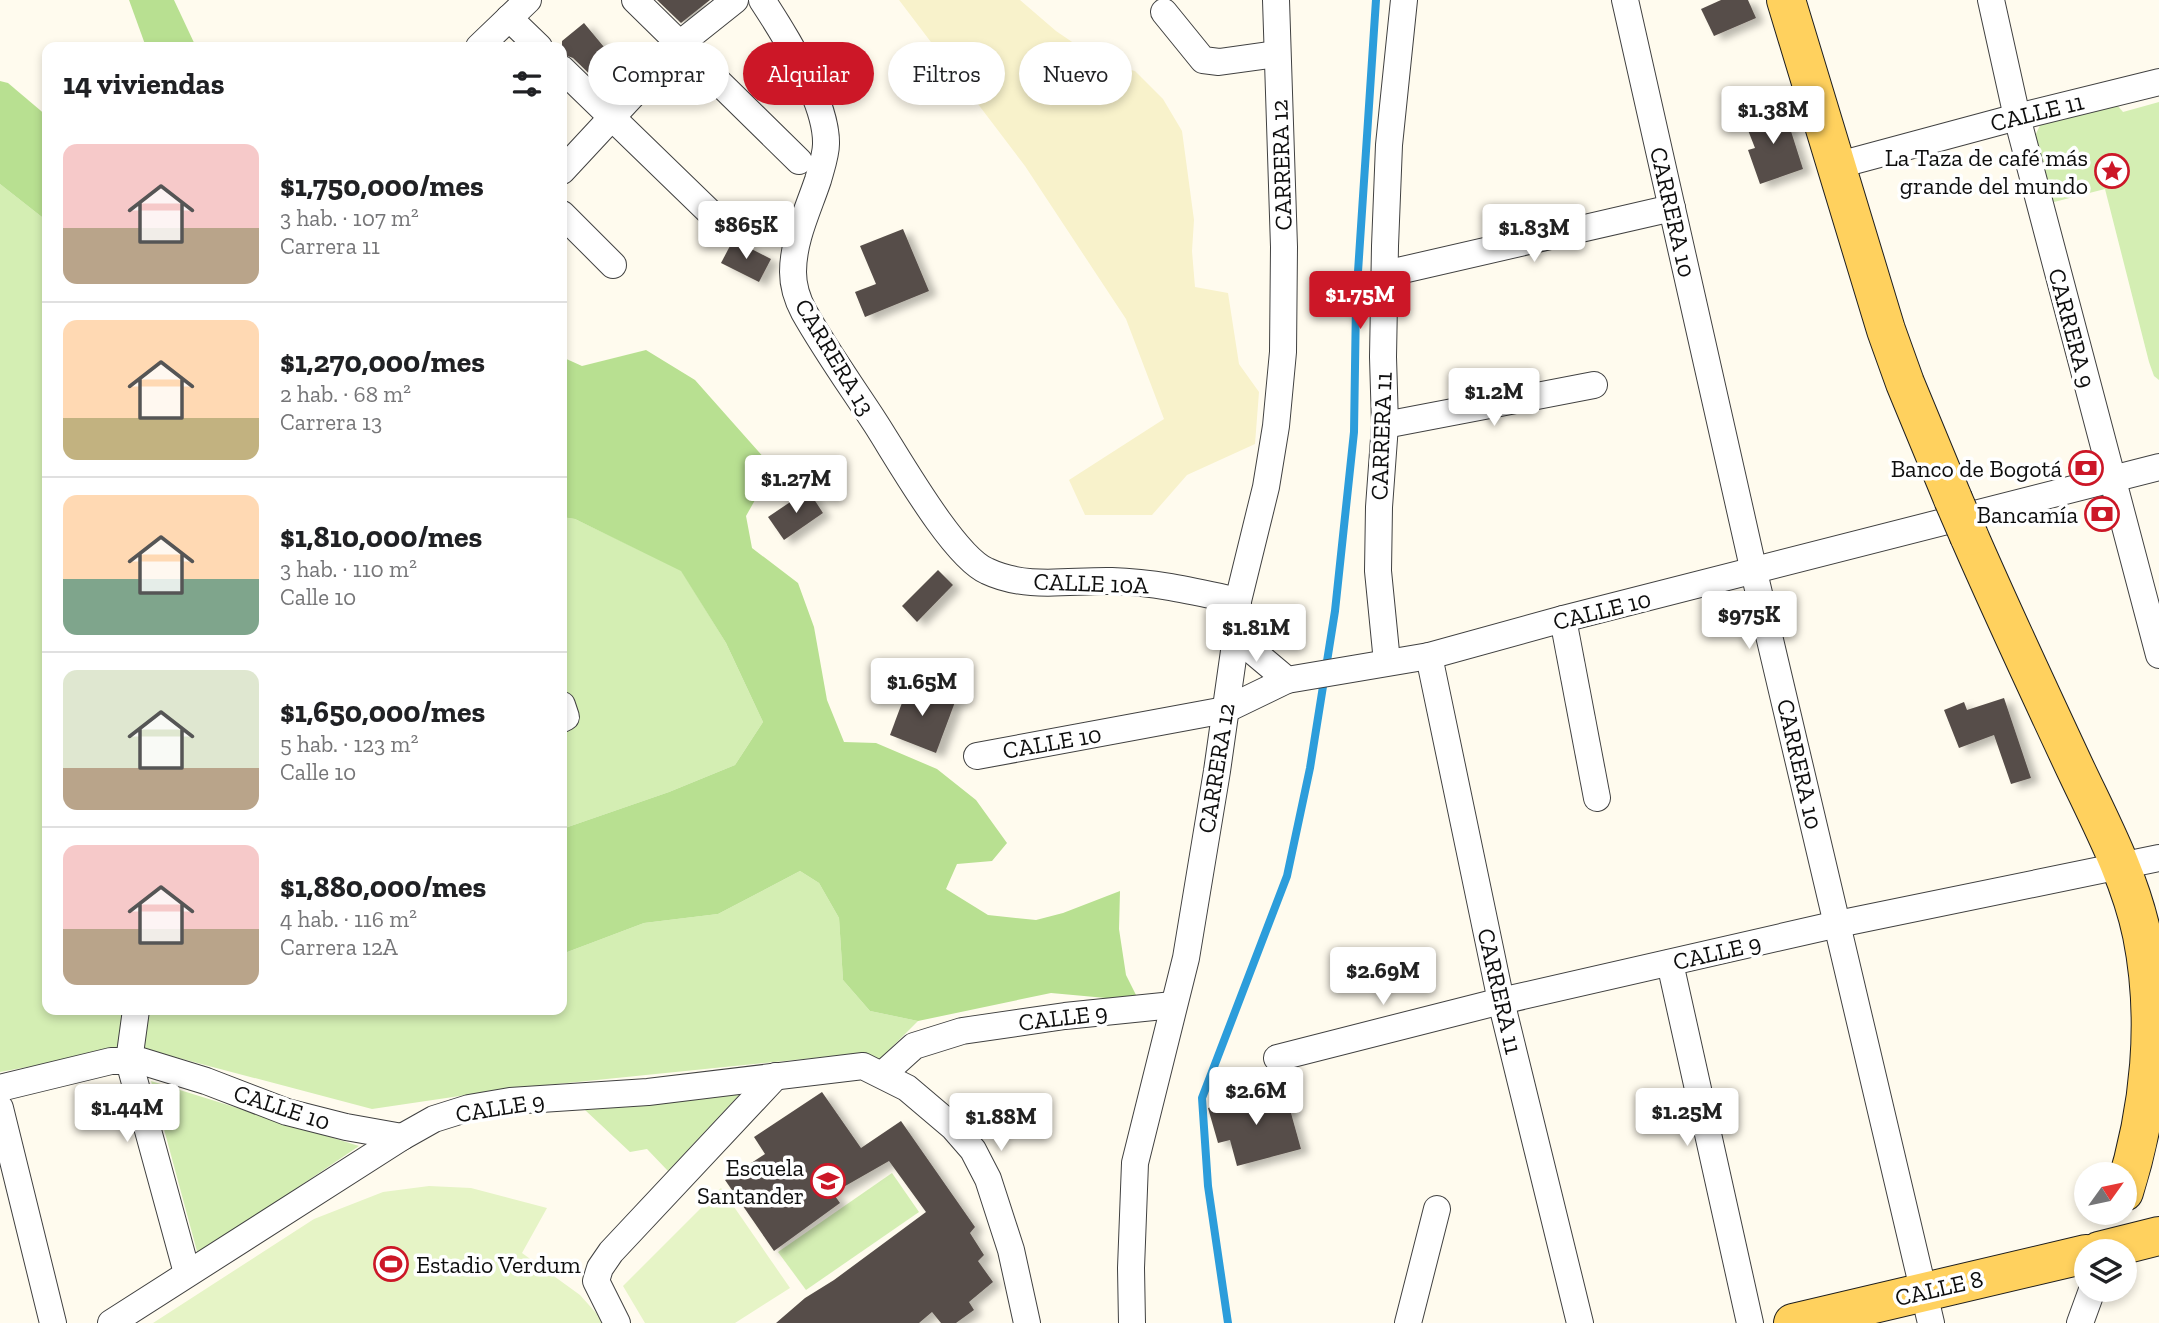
<!DOCTYPE html>
<html lang="es">
<meta charset="utf-8">
<style>
body{margin:0;font-family:"Zilla Slab",serif;background:#f2f2f2;color:#202124;height:100vh;display:flex;flex-direction:column;font-size:26px;white-space:nowrap}
*{box-sizing:border-box;margin:0}
p{font-size:23px;color:#757577}
.icon{flex:none;width:38px;height:38px;fill:none;stroke:currentColor;stroke-width:2;stroke-linecap:round;stroke-linejoin:round}
.map{position:relative;flex:1;overflow:hidden}
.panel{position:absolute;left:42px;top:42px;width:525px;height:973px;display:flex;flex-direction:column;background:#fff;border-radius:14px;box-shadow:0 4px 10px #0003}
.panel>*{flex:none}
.top-card{position:absolute;left:588px;top:42px;width:665px;height:63px;display:flex;gap:14px}
.needle{width:46px;rotate:57deg}
.tools{position:absolute;left:2074px;top:1162px;display:grid;gap:14px}
.tools a{display:grid;place-items:center;width:63px;height:63px;border-radius:50%;background:#fff;box-shadow:0 4px 10px #0003;font-size:35px}
.price{position:absolute;translate:-50% -60px;padding:0 16px;border-radius:7px;background:#fff;color:#222;font-size:23px;line-height:46px;filter:drop-shadow(0 2px 4px #0008)}
.price::after{content:'';position:absolute;left:50%;top:42px;width:21px;height:16px;margin-left:-10px;background:inherit;clip-path:polygon(0 0,100% 0,50% 100%)}
.price.selected{background:#cc1727;color:#fff}
ul{padding:0;list-style:none}
li{display:flex;align-items:center;gap:21px;height:175px;padding:0 21px}
li+li{border-top:2px solid #e0e0e0}
li span{display:grid;place-items:center;flex:none;width:196px;height:140px;border-radius:14px;color:#555}
li>.icon{margin-inline-start:auto}
span .icon{width:84px;height:84px;fill:#fffc;stroke-width:1}
li b{font-size:30px}
h2{display:flex;justify-content:space-between;align-items:center;height:84px;padding:0 21px;font-size:30px}
.tag{padding:0 24px;border-radius:32px;background:#fff;box-shadow:0 4px 10px #0003;font-size:24px;line-height:63px}
.tag.selected{background:#cc1727;color:#fff}
.map>svg:first-child{display:block}
.farmland{fill:#f8f2cb}
.green{fill:#d4eeb3}
.forest{fill:#b8e091}
.pitch{fill:#e6f4c6}
.lines{fill:none;stroke-linecap:round;stroke-linejoin:round}
.stream{stroke:#2c9ddb;stroke-width:8}
.building{fill:#574e49;filter:url(#shadow)}
.street-casing{stroke:#414141;stroke-width:28}
.primary-casing{stroke:#1f1f1f;stroke-width:40}
.street{stroke:#fff;stroke-width:26}
.primary{stroke:#ffd15e;stroke-width:38}
.primary-bridge-casing{stroke:#1f1f1f;stroke-width:40;stroke-linecap:butt}
.primary-bridge{stroke:#ffd15e;stroke-width:38}
.labels{text-anchor:middle;dominant-baseline:central;stroke-width:7;stroke-linejoin:round;paint-order:stroke}
.street-label{font-size:24px;fill:#0e0e0e;stroke:#fff}
.poi-label{font-size:24px;fill:#0e0e0e;stroke:#fff;text-anchor:end}
</style>
<div class="map">
<svg width="2159" height="1323" viewBox="0 0 2159 1323">
<defs>
<filter id="shadow"><feDropShadow dx="8" dy="4.5" stdDeviation="3.5" flood-color="#0004"/></filter>
</defs>
<rect width="100%" height="100%" fill="#fffbee"/>
<!-- farmland -->
<path class="farmland" d="M899,0H1020L1056,31L1103,63L1135,71L1163,99L1182,131L1194,220L1192,251L1195,287L1228,293L1239,364L1259,392L1255,444L1187,475L1152,515H1085L1069,480L1164,419L1126,319L1025,166Z"/>
<!-- green -->
<g class="green">
<path d="M2112,99L2123,112L2159,102V380L2154,376L2149,362L2105,189L2054,202L2048,196L2035,136L2042,121Z"/>
<path d="M0,184L47,221V1010H562V954L644,923L718,914L800,871L819,883L839,918L843,980L870,1011L918,1021L880,1059L853,1054L507,1089L372,1109L137,1047L0,1072Z"/>
<path d="M562,517L575,519L681,570L726,643L763,722L735,765L669,792L562,829Z"/>
<path d="M151,1081L359,1146L198,1255Z"/>
<path d="M742,1092L668,1171L647,1149L630,1152L585,1110Z"/>
<path d="M892,1173L919,1212L806,1290L778,1252Z"/>
</g>
<!-- forest -->
<g class="forest">
<path d="M129,0H174L196,47H146Z"/>
<path d="M0,81L8,83L47,116V221L0,184Z"/>
<path d="M646,350L695,380L773,468L746,516L752,548L798,583L814,627L827,700L844,742L876,743L937,769L976,800L1007,843L992,861L957,864L946,889L988,915L1036,920L1063,913L1120,891L1119,929L1126,975L1139,1001L1051,993L918,1021L870,1011L843,980L839,918L819,883L800,871L718,914L644,923L562,954V829L669,792L735,765L763,722L726,643L681,571L575,519L562,517V357L582,366Z"/>
</g>
<!-- pitch -->
<g class="pitch">
<path d="M429,1186L471,1188L547,1208L522,1253L580,1295L605,1323H153L314,1219L383,1192Z"/>
<path d="M721,1188L790,1288L735,1323H645L623,1286Z"/>
</g>
<g class="lines">
<!-- stream -->
<path class="stream" d="M1228,1323L1208,1186L1202,1098L1287,876L1310,768L1335,611L1354,432L1356,302L1376,0"/>
</g>
<!-- building -->
<g class="building">
<path d="M657,0H710L681,23Z"/>
<path d="M1721,0H1748L1756,18L1714,36L1701,9Z"/>
<path d="M584,23L609,53L597,63L616,83L607,91L573,58L562,54V41Z"/>
<path d="M1783,106L1803,169L1760,184L1748,150L1755,148L1744,120Z"/>
<path d="M903,229L929,291L865,317L855,292L876,284L860,246Z"/>
<path d="M736,241L771,259L759,282L721,263L731,244Z"/>
<path d="M808,490L823,513L784,540L768,517Z"/>
<path d="M938,570L953,585L917,622L902,606Z"/>
<path d="M909,684L955,702L936,753L890,735Z"/>
<path d="M2004,698L2031,778L2011,784L1994,735L1959,748L1944,710L1964,702L1967,710Z"/>
<path d="M1284,1088L1301,1149L1237,1166L1230,1140L1218,1143L1208,1108Z"/>
<path d="M822,1092L861,1148L901,1121L975,1227L970,1233L984,1255L978,1261L993,1282L969,1302L974,1310L956,1323H941L932,1312L919,1323H776L805,1298L834,1280L926,1212L889,1161L833,1193L840,1203L774,1251L725,1180L765,1154L754,1137Z"/>
</g>
<g class="lines">
<!-- street casing -->
<g class="street-casing">
<g id="street">
<path d="M635,0L799,161"/>
<path d="M762,0C785,35 827,102 826,144C826,155 821,169 818,180C808,210 793,240 793,272C793,287 797,299 804,312C826,351 852,387 876,424C898,458 953,556 987,571C1027,590 1070,580 1112,581C1155,582 1197,592 1238,601"/>
<path d="M1625,0L1754,572L1931,1323"/>
<path d="M1991,0L2017,117L2159,655"/>
<path d="M1164,12L1203,60L1219,62L1276,54"/>
<path d="M509,18L539,47"/>
<path d="M479,47L528,0"/>
<path d="M562,69L727,229"/>
<path d="M1835,166L2017,117L2159,82"/>
<path d="M562,171L681,43L735,0"/>
<path d="M562,214L613,265"/>
<path d="M1385,274L1672,208"/>
<path d="M1385,425L1594,385"/>
<path d="M1563,619L1597,798"/>
<path d="M1236,637L1287,680L1429,656L1563,619L2159,467"/>
<path d="M1429,656L1501,1001L1580,1323"/>
<path d="M1387,662L1378,571L1379,507L1385,425L1383,357L1385,246L1389,145L1404,0"/>
<path d="M562,705L566,717L562,719"/>
<path d="M977,756L1225,710L1287,680"/>
<path d="M1670,963L1750,1323"/>
<path d="M136,1010L129,1061L187,1273"/>
<path d="M1277,1058L1501,1001L1838,924L2159,858"/>
<path d="M883,1074L914,1046L962,1031L1065,1016L1173,1005"/>
<path d="M0,1088L111,1061H141L206,1081L287,1112L346,1127L402,1137"/>
<path d="M0,1108L53,1323"/>
<path d="M111,1323L402,1137L434,1119L469,1108L510,1101L648,1092L863,1066L907,1088L953,1127L973,1150L988,1179L1011,1250L1027,1323"/>
<path d="M617,1323L596,1281L600,1268L611,1252L776,1076"/>
<path d="M1132,1323L1131,1268L1135,1163L1186,958L1217,771L1236,637L1238,601L1266,487L1276,426L1283,352L1284,247L1276,0"/>
<path d="M1408,1323L1437,1209"/>
<path d="M2080,1323L2092,1290"/>
</g>
</g>
<!-- primary casing -->
<g class="primary-casing">
<g id="primary">
<path d="M1786,0L1886,330L1905,383L1953,499"/>
<path d="M1969,536C2003,614 2039,691 2075,768C2100,821 2130,877 2142,935C2159,1020 2150,1110 2124,1192"/>
<path d="M2099,1251L2159,1236"/>
<path d="M1793,1323L2086,1254"/>
</g>
</g>
<!-- street -->
<use href="#street" class="street"/>
<!-- primary -->
<use href="#primary" class="primary"/>
<!-- primary-bridge casing -->
<g class="primary-bridge-casing">
<path id="primary-bridge" d="M1953,499L1969,536"/>
</g>
<!-- primary-bridge -->
<use href="#primary-bridge" class="primary-bridge"/>
</g>
<!-- icons -->
<defs>
<g id="sight-ring" transform="scale(1.75)"><circle r="9.5" fill="#fff" stroke="#cc1727" stroke-width="1.5"/><path d="M0-6L1.8-2.2L6-1.7L2.9 1.2L3.7 5.4L0 3.3L-3.7 5.4L-2.9 1.2L-6-1.7L-1.8-2.2Z" fill="#cc1727"/></g>
<g id="bank-ring" transform="scale(1.75)"><circle r="9.5" fill="#fff" stroke="#cc1727" stroke-width="1.5"/><path d="M-6-4H6V4H-6ZM0-2.3a2.3 2.3 0 1 0 0 4.6a2.3 2.3 0 1 0 0-4.6Z" fill="#cc1727"/></g>
<g id="school-ring" transform="scale(1.75)"><circle r="9.5" fill="#fff" stroke="#cc1727" stroke-width="1.5"/><path d="M0-5L7-2L0 1L-7-2ZM-4 1L0 2.5L4 1V4Q0 6-4 4Z" fill="#cc1727"/></g>
<g id="stadium-ring" transform="scale(1.75)"><circle r="9.5" fill="#fff" stroke="#cc1727" stroke-width="1.5"/><path d="M0-5a6.5 5 0 1 0 0 10a6.5 5 0 1 0 0-10ZM-3.5-1.8h7v3.6h-7Z" fill="#cc1727"/></g>
</defs>
<g fill-rule="evenodd">
<use href="#sight-ring" x="2112" y="171"/>
<use href="#bank-ring" x="2086" y="468"/>
<use href="#bank-ring" x="2102" y="514"/>
<use href="#school-ring" x="828" y="1181"/>
<use href="#stadium-ring" x="391" y="1264"/>
</g>
<g class="labels">
<!-- street labels -->
<g class="street-label">
<text transform="translate(2037 112) rotate(-14)">CALLE 11</text>
<text transform="translate(1281 165) rotate(-92)">CARRERA 12</text>
<text transform="translate(1673 212) rotate(77)">CARRERA 10</text>
<text transform="translate(2072 328) rotate(75)">CARRERA 9</text>
<text transform="translate(835 357) rotate(59)">CARRERA 13</text>
<text transform="translate(1381 436) rotate(-88)">CARRERA 11</text>
<text transform="translate(1091 583) rotate(2)">CALLE 10A</text>
<text transform="translate(1602 610) rotate(-14)">CALLE 10</text>
<text transform="translate(1052 742) rotate(-10)">CALLE 10</text>
<text transform="translate(1800 764) rotate(77)">CARRERA 10</text>
<text transform="translate(1216 768) rotate(-81)">CARRERA 12</text>
<text transform="translate(1717 952) rotate(-13)">CALLE 9</text>
<text transform="translate(1500 991) rotate(77)">CARRERA 11</text>
<text transform="translate(1063 1017) rotate(-7)">CALLE 9</text>
<text transform="translate(282 1107) rotate(18)">CALLE 10</text>
<text transform="translate(500 1107) rotate(-9)">CALLE 9</text>
<text transform="translate(1939 1288) rotate(-13)">CALLE 8</text>
</g>
<!-- poi labels -->
<g class="poi-label">
<text x="2088" y="157">La Taza de café más<tspan x="2088" dy="28">grande del mundo</tspan></text>
<text x="2062" y="468">Banco de Bogotá</text>
<text x="2078" y="514">Bancamía</text>
<text x="804" y="1167">Escuela<tspan x="804" dy="28">Santander</tspan></text>
<text x="416" y="1264" text-anchor="start">Estadio Verdum</text>
</g>
</g>
</svg>
<div class="tools">
<a><svg class="needle" viewBox="-14 -14 28 28"><path d="M0-13l5 13h-10z" fill="#e53935"/><path d="M0 13l5-13h-10z" fill="#757577"/></svg></a>
<a><svg class="icon" aria-label="layers" viewBox="0 0 24 24"><path d="M12 4l9 5-9 5-9-5zM3 14l9 5 9-5"/></svg></a>
</div>
<b class="price" style="left:1773px;top:146px">$1.38M</b>
<b class="price" style="left:746px;top:261px">$865K</b>
<b class="price" style="left:1534px;top:264px">$1.83M</b>
<b class="price selected" style="left:1360px;top:331px">$1.75M</b>
<b class="price" style="left:1494px;top:428px">$1.2M</b>
<b class="price" style="left:796px;top:515px">$1.27M</b>
<b class="price" style="left:1749px;top:651px">$975K</b>
<b class="price" style="left:1256px;top:664px">$1.81M</b>
<b class="price" style="left:922px;top:718px">$1.65M</b>
<b class="price" style="left:1383px;top:1007px">$2.69M</b>
<b class="price" style="left:1256px;top:1127px">$2.6M</b>
<b class="price" style="left:127px;top:1144px">$1.44M</b>
<b class="price" style="left:1687px;top:1148px">$1.25M</b>
<b class="price" style="left:1001px;top:1153px">$1.88M</b>
<div class="top-card">
<a class="tag">Comprar</a>
<a class="tag selected">Alquilar</a>
<a class="tag">Filtros</a>
<a class="tag">Nuevo</a>
</div>
<section class="panel">
<h2>14 viviendas<svg class="icon" aria-label="filters" viewBox="0 0 24 24"><path d="M4 7h16M4 17h16"/><circle cx="9" cy="7" r="2"/><circle cx="15" cy="17" r="2"/></svg></h2>
<ul>
<li><span style="background:linear-gradient(#f6c9c9 60%,#b9a48a 0)"><svg class="icon" aria-label="home" viewBox="0 0 24 24"><path d="M3 11l9-7 9 7M6 9v11h12V9"/></svg></span><div><b>$1,750,000/mes</b><p>3 hab. · 107 m²</p><p>Carrera 11</p></div></li>
<li><span style="background:linear-gradient(#ffd9b3 70%,#c2b280 0)"><svg class="icon" aria-label="home" viewBox="0 0 24 24"><path d="M3 11l9-7 9 7M6 9v11h12V9"/></svg></span><div><b>$1,270,000/mes</b><p>2 hab. · 68 m²</p><p>Carrera 13</p></div></li>
<li><span style="background:linear-gradient(#ffd9b3 60%,#7fa58c 0)"><svg class="icon" aria-label="home" viewBox="0 0 24 24"><path d="M3 11l9-7 9 7M6 9v11h12V9"/></svg></span><div><b>$1,810,000/mes</b><p>3 hab. · 110 m²</p><p>Calle 10</p></div></li>
<li><span style="background:linear-gradient(#dfe7d0 70%,#b9a48a 0)"><svg class="icon" aria-label="home" viewBox="0 0 24 24"><path d="M3 11l9-7 9 7M6 9v11h12V9"/></svg></span><div><b>$1,650,000/mes</b><p>5 hab. · 123 m²</p><p>Calle 10</p></div></li>
<li><span style="background:linear-gradient(#f6c9c9 60%,#b9a48a 0)"><svg class="icon" aria-label="home" viewBox="0 0 24 24"><path d="M3 11l9-7 9 7M6 9v11h12V9"/></svg></span><div><b>$1,880,000/mes</b><p>4 hab. · 116 m²</p><p>Carrera 12A</p></div></li>
</ul>
</section>
</div>
